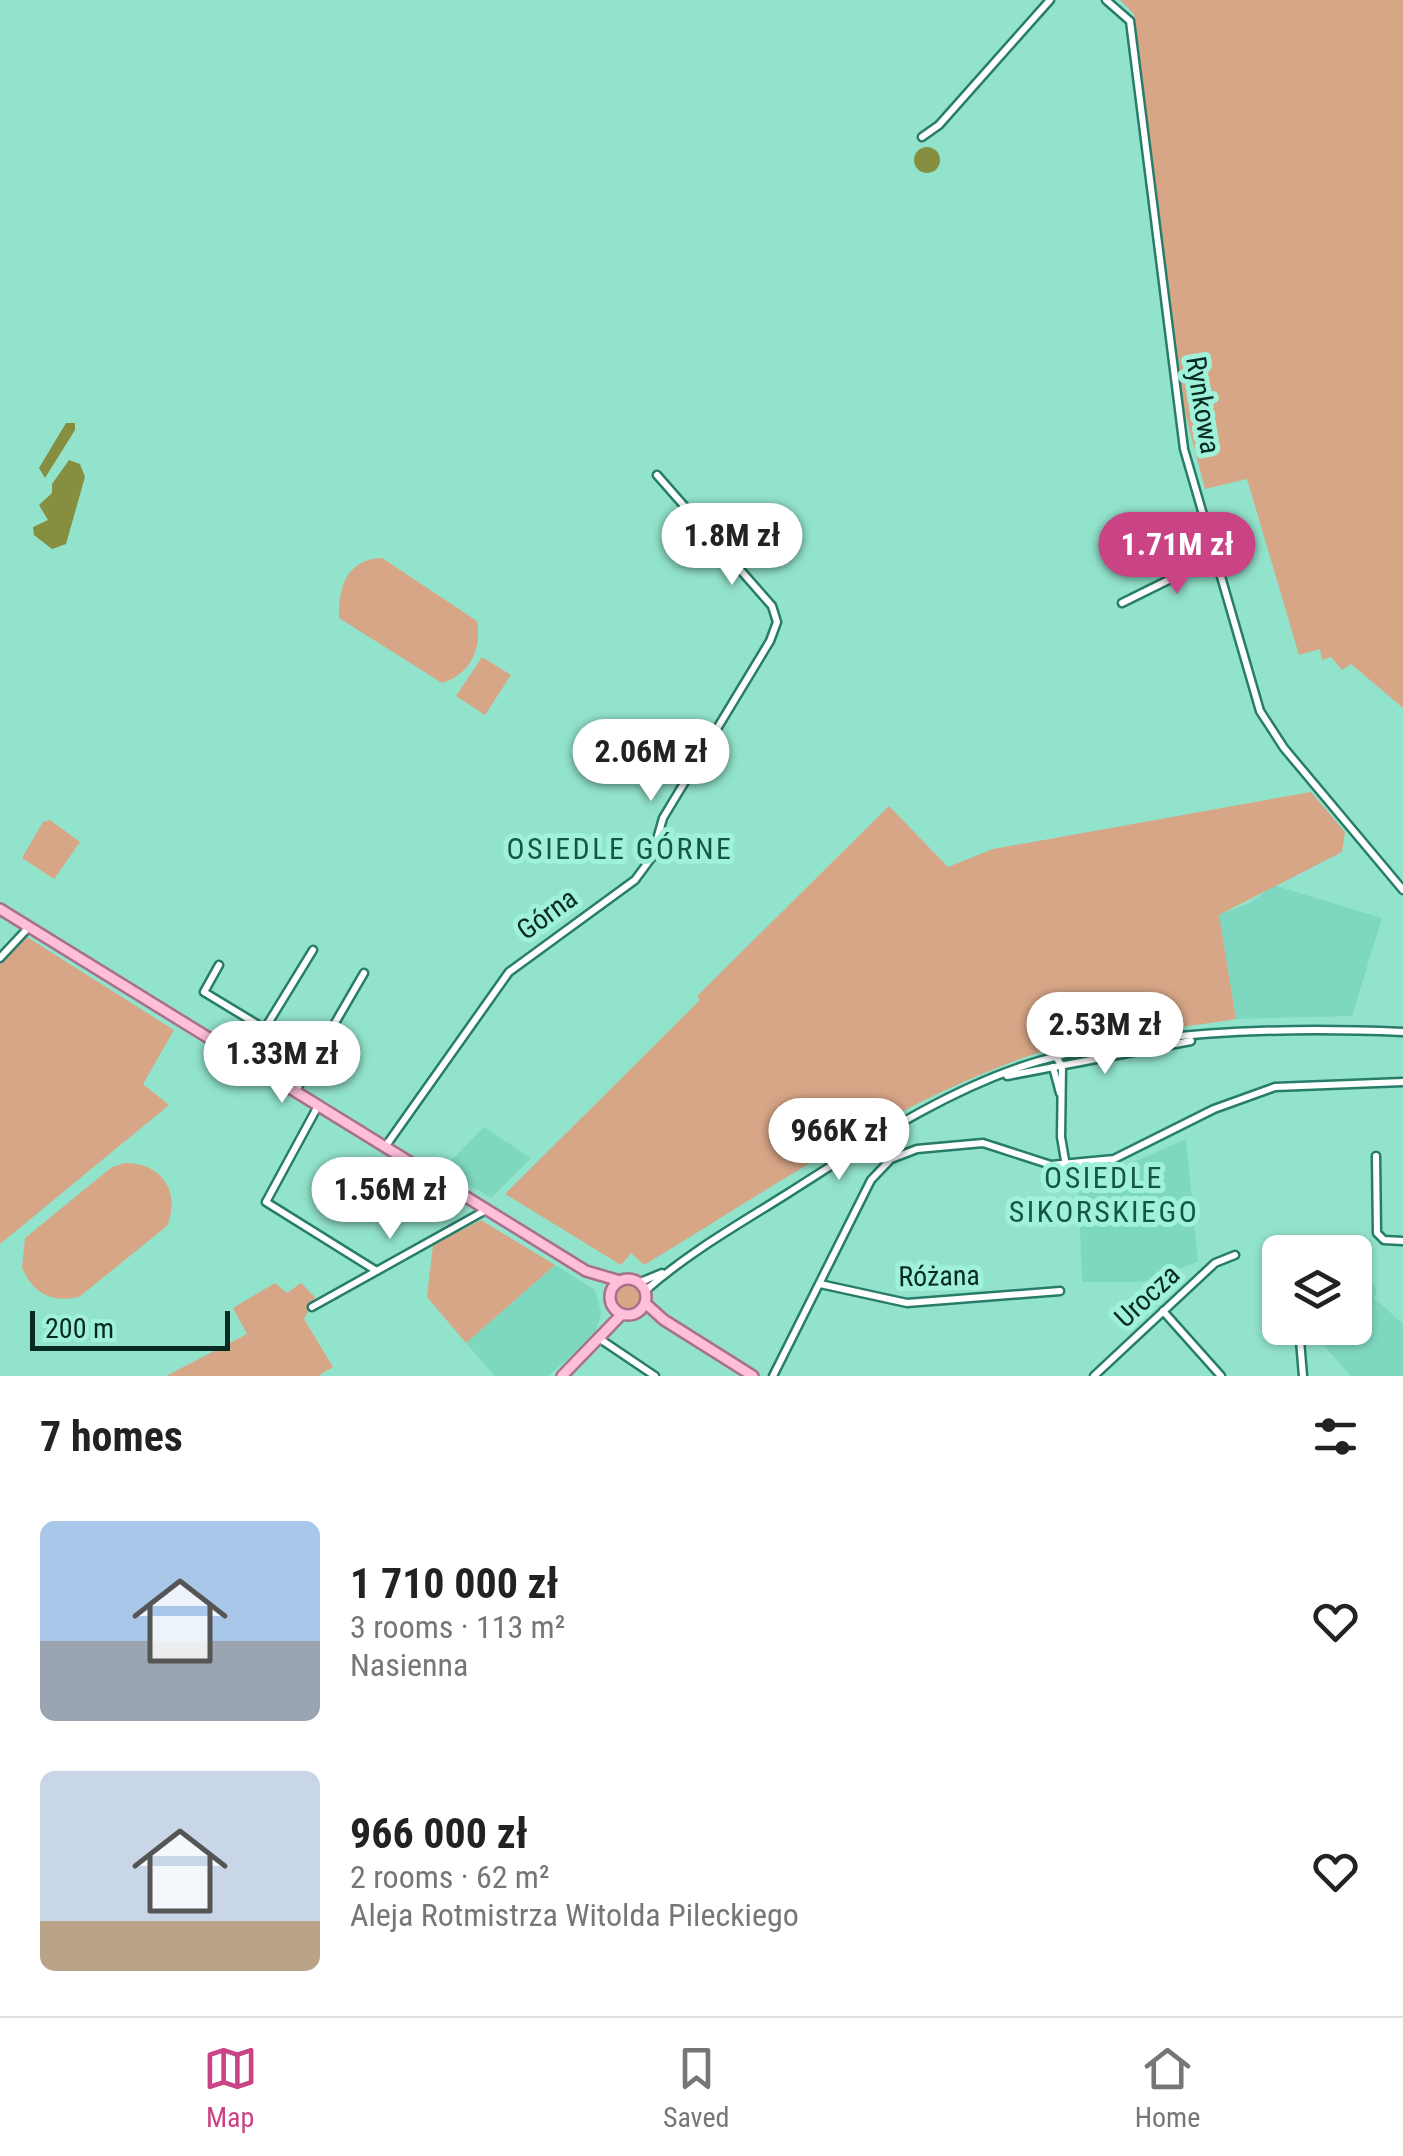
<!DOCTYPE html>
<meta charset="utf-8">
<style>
body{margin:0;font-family:"Roboto Condensed",sans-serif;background:#f6f6f6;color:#222;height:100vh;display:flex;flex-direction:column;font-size:38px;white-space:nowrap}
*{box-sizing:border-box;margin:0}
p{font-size:32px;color:#767676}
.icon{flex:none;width:55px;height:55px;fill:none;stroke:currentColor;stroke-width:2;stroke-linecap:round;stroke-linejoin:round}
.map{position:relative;height:1376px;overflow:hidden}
.panel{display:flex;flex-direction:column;background:#fff;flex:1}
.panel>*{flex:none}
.buttons{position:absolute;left:1262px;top:1235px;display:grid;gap:20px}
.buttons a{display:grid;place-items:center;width:110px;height:110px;border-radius:15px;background:#fff;box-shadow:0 2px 8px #0004;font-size:50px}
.scale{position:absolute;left:30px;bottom:25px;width:200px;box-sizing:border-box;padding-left:10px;border:5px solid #072b23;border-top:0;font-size:28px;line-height:35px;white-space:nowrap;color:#072b23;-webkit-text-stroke:8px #9ff1d9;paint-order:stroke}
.price{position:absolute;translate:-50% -85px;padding:0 22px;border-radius:35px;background:#fff;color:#222;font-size:32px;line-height:65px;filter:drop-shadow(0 2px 5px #0008)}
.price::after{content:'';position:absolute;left:50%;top:60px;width:30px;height:22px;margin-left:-15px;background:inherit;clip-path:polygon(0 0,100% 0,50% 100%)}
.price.on{background:#ca4384;color:#fff}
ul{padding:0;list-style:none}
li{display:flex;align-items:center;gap:30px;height:250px;padding:0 40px}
li span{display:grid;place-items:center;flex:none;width:280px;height:200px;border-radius:15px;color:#555}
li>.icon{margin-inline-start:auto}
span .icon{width:120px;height:120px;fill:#fffc;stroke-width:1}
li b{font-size:42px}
h2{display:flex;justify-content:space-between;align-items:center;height:120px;padding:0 40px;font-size:42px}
.dock{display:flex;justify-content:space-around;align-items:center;height:140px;border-top:2px solid #e0e0e0;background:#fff;font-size:28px;color:#767676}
.dock a{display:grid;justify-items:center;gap:5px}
.dock .on{color:#ca4384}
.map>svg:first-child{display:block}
.built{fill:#7ed8c0}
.green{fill:#d7a687}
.water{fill:#868e40}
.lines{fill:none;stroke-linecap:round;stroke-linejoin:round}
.minor-casing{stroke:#287d69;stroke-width:11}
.major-casing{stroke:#a8708a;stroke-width:14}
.minor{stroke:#fff;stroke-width:6}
.major{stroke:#ffbfda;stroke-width:9}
.labels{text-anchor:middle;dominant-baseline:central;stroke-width:10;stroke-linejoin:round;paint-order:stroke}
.street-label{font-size:28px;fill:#072b23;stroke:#9ff1d9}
.neighbourhood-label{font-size:30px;letter-spacing:2.5px;fill:#145647;stroke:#9ff1d9}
</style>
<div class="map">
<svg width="1403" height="1376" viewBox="0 0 1403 1376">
<rect width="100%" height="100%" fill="#92e3cc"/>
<!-- built -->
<g class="built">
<path d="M1273,885L1382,918L1352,1016L1236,1019L1218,915L1250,903Z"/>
<path d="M484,1127L531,1158L491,1198L443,1169Z"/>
<path d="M1186,1139L1198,1262L1143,1282H1082L1078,1176L1127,1165Z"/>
<path d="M555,1265L595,1290L601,1313L595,1335L548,1376H495L466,1343Z"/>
<path d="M1355,1267L1377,1289L1374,1298L1403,1324V1376H1351L1309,1328H1355Z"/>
</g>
<!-- green -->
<g class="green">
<path d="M1120,0H1403V708L1351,664L1342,670L1331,657L1322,660L1320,649L1299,655L1247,479L1205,489L1185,413L1134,14Z"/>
<path d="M382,558L477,621C482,650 470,674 442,683L339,618C338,587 347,559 382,558Z"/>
<path d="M482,657L511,675L485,715L456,696Z"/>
<path d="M1311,792L1345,832L1342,852L1219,915L1236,1019C1179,1029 1092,1034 1040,1052C897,1100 772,1188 644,1265L631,1253L621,1265L505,1194L700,1000L697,996L889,806L948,867L993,849Z"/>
<path d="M50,820L80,842L54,879L22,858L43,822Z"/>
<path d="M27,937L174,1030L143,1084L169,1105L0,1244V964Z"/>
<path d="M125,1163C162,1163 181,1192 167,1226L79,1297C51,1303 32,1293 22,1267L25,1238L112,1167Z"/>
<path d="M481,1220L555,1265L466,1343L427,1297L433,1245Z"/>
<path d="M275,1283L287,1293L301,1283L315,1297L304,1319L333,1367L318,1376H166L247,1334L233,1308Z"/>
<circle cx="627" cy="1297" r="12"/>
</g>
<!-- water -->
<g class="water">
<circle cx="927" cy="160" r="13"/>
<path d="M66,423H75V430L45,478L39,468Z"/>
<path d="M69,460L80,464L85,477L66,544L52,549L34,535L33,527L48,520L39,505L52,493V484Z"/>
</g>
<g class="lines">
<!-- minor casing -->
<g class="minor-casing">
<g id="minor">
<path d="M1106,0L1130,21L1184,449L1260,711L1284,748L1403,890"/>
<path d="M922,137L939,125L1050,0"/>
<path d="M1122,603L1215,557"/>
<path d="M0,958L29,927"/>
<path d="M219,965L204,992L265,1029"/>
<path d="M1056,1057L1062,1066L1061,1137L1066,1166"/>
<path d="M245,1061L313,950"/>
<path d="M1053,1067L1060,1093"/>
<path d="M1007,1076L1191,1041"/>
<path d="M295,1092L364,973"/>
<path d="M318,1106L266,1202L375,1270"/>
<path d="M385,1147L509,972L635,880L652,857L663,818L770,641L777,622L772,606L657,475"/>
<path d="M1376,1156L1377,1233L1384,1240L1403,1241"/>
<path d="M638,1283L662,1273"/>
<path d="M820,1284L907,1303L1060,1291"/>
<path d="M645,1291C689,1252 741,1223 790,1192C867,1143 950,1087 1039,1061C1150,1030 1288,1027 1403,1032"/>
<path d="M312,1307L486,1210"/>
<path d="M1163,1311L1221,1376"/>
<path d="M1299,1328L1303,1376"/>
<path d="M600,1339L655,1376"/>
<path d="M773,1376L871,1180L891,1159L917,1149L983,1143L1051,1165L1114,1159L1214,1109L1275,1087L1403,1082"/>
<path d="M1094,1376L1215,1263L1235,1255"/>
</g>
</g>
<!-- major casing -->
<g class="major-casing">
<g id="major">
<path d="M0,909L586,1271L620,1281"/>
<circle cx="628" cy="1297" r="18"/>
<path d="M645,1303L664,1320L753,1376"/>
<path d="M562,1376L622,1314"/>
</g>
</g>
<!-- minor -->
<use href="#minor" class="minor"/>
<!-- major -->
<use href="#major" class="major"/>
</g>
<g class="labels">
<!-- street labels -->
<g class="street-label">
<text transform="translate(1203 405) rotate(81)">Rynkowa</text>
<text transform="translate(547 914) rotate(-36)">Górna</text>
<text transform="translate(939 1276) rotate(-1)">Różana</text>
<text transform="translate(1147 1296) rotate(-43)">Urocza</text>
</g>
<!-- neighbourhood labels -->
<g class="neighbourhood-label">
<text x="620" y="848">OSIEDLE GÓRNE</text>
<text x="1104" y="1177">OSIEDLE<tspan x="1104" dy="34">SIKORSKIEGO</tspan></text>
</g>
</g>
</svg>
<div class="buttons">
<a><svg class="icon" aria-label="layers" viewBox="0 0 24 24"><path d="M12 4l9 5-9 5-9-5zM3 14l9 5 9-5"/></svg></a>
</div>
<div class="scale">200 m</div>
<b class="price" style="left:732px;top:588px">1.8M zł</b>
<b class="price on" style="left:1177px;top:597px">1.71M zł</b>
<b class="price" style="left:651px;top:804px">2.06M zł</b>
<b class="price" style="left:1105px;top:1077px">2.53M zł</b>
<b class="price" style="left:282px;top:1106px">1.33M zł</b>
<b class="price" style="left:839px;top:1183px">966K zł</b>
<b class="price" style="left:390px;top:1242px">1.56M zł</b>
</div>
<section class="panel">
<h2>7 homes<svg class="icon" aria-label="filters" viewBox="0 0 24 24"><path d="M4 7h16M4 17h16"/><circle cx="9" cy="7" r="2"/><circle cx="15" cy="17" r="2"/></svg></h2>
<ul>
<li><span style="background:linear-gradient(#a9c7e8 60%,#9aa5b1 0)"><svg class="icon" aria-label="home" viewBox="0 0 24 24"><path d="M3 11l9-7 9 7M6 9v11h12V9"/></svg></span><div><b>1 710 000 zł</b><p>3 rooms · 113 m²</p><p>Nasienna</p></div><svg class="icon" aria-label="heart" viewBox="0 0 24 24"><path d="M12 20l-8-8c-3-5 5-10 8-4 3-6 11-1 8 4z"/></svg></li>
<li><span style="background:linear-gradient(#c9d6e8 75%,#b9a48a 0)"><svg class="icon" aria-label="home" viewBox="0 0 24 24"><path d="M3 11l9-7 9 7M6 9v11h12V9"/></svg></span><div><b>966 000 zł</b><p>2 rooms · 62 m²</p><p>Aleja Rotmistrza Witolda Pileckiego</p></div><svg class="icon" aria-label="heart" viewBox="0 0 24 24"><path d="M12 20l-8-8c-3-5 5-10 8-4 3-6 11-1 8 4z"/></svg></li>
</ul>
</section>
<nav class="dock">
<a class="on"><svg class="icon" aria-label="map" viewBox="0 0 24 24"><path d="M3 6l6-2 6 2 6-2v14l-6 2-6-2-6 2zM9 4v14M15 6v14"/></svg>Map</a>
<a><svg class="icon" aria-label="saved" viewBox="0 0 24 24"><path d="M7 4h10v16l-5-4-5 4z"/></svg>Saved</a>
<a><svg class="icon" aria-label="home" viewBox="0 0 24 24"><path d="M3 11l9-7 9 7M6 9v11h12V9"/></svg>Home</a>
</nav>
